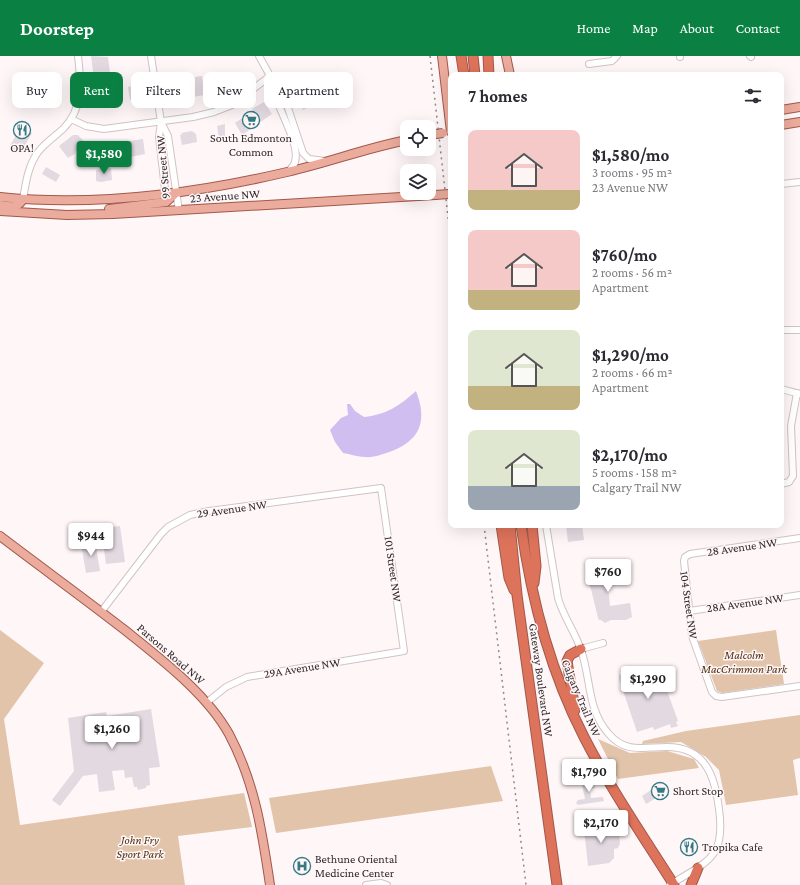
<!DOCTYPE html>
<meta charset="utf-8">
<style>
body{margin:0;font-family:"Crimson Pro",serif;background:#f2f2f3;color:#2b2b33;height:100vh;display:flex;flex-direction:column;font-size:15px;white-space:nowrap}
*{box-sizing:border-box;margin:0}
p{font-size:13px;color:#7c7c81}
.icon{flex:none;width:22px;height:22px;fill:none;stroke:currentColor;stroke-width:2;stroke-linecap:round;stroke-linejoin:round}
.map{position:relative;flex:1;overflow:hidden}
.panel{position:absolute;left:448px;top:16px;width:336px;height:456px;display:flex;flex-direction:column;background:#fff;border-radius:8px;box-shadow:0 4px 16px #0002}
.panel>*{flex:none}
.guide{position:absolute;left:12px;top:16px;width:376px;height:36px;display:flex;gap:8px}
.fabs{position:absolute;left:400px;top:64px;display:grid;gap:8px}
.fabs a{display:grid;place-items:center;width:36px;height:36px;border-radius:8px;background:#fff;box-shadow:0 4px 16px #0002;font-size:20px}
.price{position:absolute;translate:-50% -34px;padding:0 9px;border-radius:4px;background:#fff;color:#222;font-size:13px;line-height:26px;filter:drop-shadow(0 1px 2px #0008)}
.price::after{content:'';position:absolute;left:50%;top:24px;width:12px;height:9px;margin-left:-6px;background:inherit;clip-path:polygon(0 0,100% 0,50% 100%)}
.price.active{background:#0b8043;color:#fff}
ul{padding:0;list-style:none}
li{display:flex;align-items:center;gap:12px;height:100px;padding:0 20px}
li span{display:grid;place-items:center;flex:none;width:112px;height:80px;border-radius:8px;color:#555}
li>.icon{margin-inline-start:auto}
span .icon{width:48px;height:48px;fill:#fffc;stroke-width:1}
li b{font-size:17px}
h2{display:flex;justify-content:space-between;align-items:center;height:48px;padding:0 20px;font-size:17px}
.pill{padding:0 14px;border-radius:8px;background:#fff;box-shadow:0 4px 16px #0002;font-size:14px;line-height:36px}
.pill.active{background:#0b8043;color:#fff}
header{display:flex;align-items:center;gap:24px;box-sizing:border-box;height:56px;padding:0 20px;background:#0b8043;color:#fff}
header strong{font-size:19px}
nav{display:flex;gap:22px;margin-inline-start:auto;font-size:14px}
.map>svg:first-child{display:block}
.green{fill:#e2c4aa}
.water{fill:#d0bef1}
.building{fill:#e3d9e1}
.lines{fill:none;stroke-linecap:round;stroke-linejoin:round}
.minor-casing{stroke:#d1c3c6;stroke-width:8}
.major-casing{stroke:#a0594a;stroke-width:10}
.highway-casing{stroke:#a0594a;stroke-width:11}
.minor{stroke:#fff;stroke-width:6}
.major{stroke:#ebab9d;stroke-width:8}
.highway{stroke:#de735b;stroke-width:9}
.rail{stroke:#918a8c;stroke-width:1.5;stroke-dasharray:2 4;stroke-linecap:butt}
.major-bridge-casing{stroke:#a0594a;stroke-width:10;stroke-linecap:butt}
.major-bridge{stroke:#ebab9d;stroke-width:8}
.labels{text-anchor:middle;dominant-baseline:central;stroke-width:3;stroke-linejoin:round;paint-order:stroke}
.poi-label{font-size:12px;fill:#2e282a;stroke:#fff6f8;text-anchor:start}
.street-label{font-size:12px;fill:#2e282a;stroke:#fff6f8}
.park-label{font-size:12px;font-style:italic;fill:#4e3011;stroke:#fff6f8}
</style>
<header>
<strong>Doorstep</strong>
<nav><a>Home</a><a>Map</a><a>About</a><a>Contact</a></nav>
</header>
<div class="map">
<svg width="800" height="829" viewBox="0 0 800 829">
<rect width="100%" height="100%" fill="#fff6f8"/>
<!-- green -->
<g class="green">
<path d="M0,574L44,607L4,663L20,769L244,737L252,771L178,780L185,829H0Z"/>
<path d="M776,574L784,628L722,637L717,635L698,585Z"/>
<path d="M800,659V702L793,704L798,739L726,749L719,714L706,701L681,686L642,688L643,685L686,675Z"/>
<path d="M598,683L630,697L667,695L694,703L699,712L618,723Z"/>
<path d="M491,710L503,745L276,777L269,742Z"/>
</g>
<!-- water -->
<path class="water" d="M416,335C427,363 422,383 392,395C384,398 373,402 365,401C358,401 350,398 343,397L335,386L330,374L341,362L348,359L347,348H350L355,355L364,361C388,358 399,350 416,335Z"/>
<!-- building -->
<g class="building">
<path d="M91,0L108,1L110,17H106L107,21L94,23Z"/>
<path d="M306,16L314,33L305,38L297,21Z"/>
<path d="M202,20L205,39L186,42L183,23Z"/>
<path d="M139,29L140,42L130,44L128,31Z"/>
<path d="M320,39L322,44L303,54L301,49Z"/>
<path d="M264,46L272,58L242,79L235,67L253,55L252,53Z"/>
<path d="M225,68V82L219,83L217,70Z"/>
<path d="M21,71L32,77L20,98L9,91Z"/>
<path d="M192,75L196,78L197,86L182,89L180,79H182L181,77Z"/>
<path d="M73,79H78L86,88L75,96L76,97L68,102L59,90Z"/>
<path d="M143,83L145,98L125,102L123,86Z"/>
<path d="M46,111L60,119L56,126L42,118Z"/>
<path d="M111,112L112,124L101,126L96,125V114Z"/>
<path d="M566,469H582L584,484L568,486Z"/>
<path d="M120,470L125,506L106,508L101,472Z"/>
<path d="M95,485L100,515L86,517L81,488Z"/>
<path d="M617,510L626,512L628,528L608,530L610,550L630,547L632,561L626,564H611L605,567L601,564H599L598,562L591,533L588,526L587,515L596,513L599,514L611,513Z"/>
<path d="M658,610L678,665L676,666L678,670L671,672L670,668L654,674L653,671L637,676L619,623V619L626,616L628,620Z"/>
<path d="M151,653L160,711L149,712L150,729L146,730V732L138,734L137,731H134L132,721L125,722L124,714L112,715L115,734L99,736L97,718L83,720L60,750L52,744L74,715L68,662L106,656L107,660Z"/>
<path d="M594,723L595,732L590,733L591,742L603,741L604,745L578,749L576,747L578,744L585,743L581,725Z"/>
<path d="M665,729L667,740L656,742L646,748L642,740L654,732V731Z"/>
<path d="M607,767L608,770L615,769L616,775L619,777L620,788L618,792L614,793V802L609,807L588,810L584,773L591,772L590,769Z"/>
<path d="M696,784L697,795L683,797L681,786Z"/>
</g>
<g class="lines">
<!-- minor casing -->
<g class="minor-casing">
<g id="minor">
<path d="M151,0L161,66L159,81L166,142"/>
<path d="M259,0L288,52L303,97L309,103L325,105"/>
<path d="M680,0V1"/>
<path d="M750,0L751,1"/>
<path d="M589,8L612,5L617,0"/>
<path d="M272,27C274,48 301,87 295,106C294,110 290,113 288,116"/>
<path d="M71,63L86,70L104,73L193,61L214,56L232,49L269,21"/>
<path d="M161,66L168,80L179,155"/>
<path d="M781,128L800,126"/>
<path d="M23,143C26,126 28,110 38,96C45,87 54,81 63,73C84,52 81,26 78,0"/>
<path d="M781,274H800"/>
<path d="M781,333L800,338"/>
<path d="M781,428L789,426L793,420L791,370L797,337"/>
<path d="M546,469L558,542C563,560 575,576 581,594C591,622 587,653 608,677C625,698 644,691 667,691C706,691 715,721 719,753C726,803 707,805 670,829"/>
<path d="M800,482L690,498L685,501L684,505L692,580L712,636L716,640L722,641L800,630"/>
<path d="M689,555L800,539"/>
<path d="M101,556L161,478L168,471L190,459L209,455L381,432L404,595L247,621L226,631L206,647"/>
<path d="M581,593L603,587"/>
<path d="M366,829L381,827L387,829"/>
</g>
</g>
<!-- major casing -->
<g class="major-casing">
<g id="major">
<path d="M442,0L451,76"/>
<path d="M506,0L510,19"/>
<path d="M781,54L800,51"/>
<path d="M781,69L800,66"/>
<path d="M0,141C96,151 193,138 287,116C327,107 366,92 407,84"/>
<path d="M0,149C9,150 18,153 23,143"/>
<path d="M109,153L166,146L176,137"/>
<path d="M0,155L67,159L113,158L435,139"/>
<path d="M0,480C42,512 85,543 126,575C161,603 207,638 229,678C255,727 262,775 270,829"/>
</g>
</g>
<!-- highway casing -->
<g class="highway-casing">
<g id="highway">
<path d="M461,0L464,19"/>
<path d="M473,0L475,19"/>
<path d="M488,0L489,19"/>
<path d="M501,469L509,522L514,534"/>
<path d="M510,469L517,539L557,829"/>
<path d="M521,469C531,542 550,615 584,681C610,732 643,780 674,829"/>
<path d="M532,469L536,510L534,527"/>
<path d="M575,654L567,605L570,599L581,593"/>
<path d="M691,829L698,812"/>
</g>
</g>
<!-- minor -->
<use href="#minor" class="minor"/>
<!-- major -->
<use href="#major" class="major"/>
<!-- highway -->
<use href="#highway" class="highway"/>
<!-- rail -->
<g class="rail">
<path d="M430,0L451,188"/>
<path d="M484,469L526,829"/>
</g>
<!-- major-bridge casing -->
<g class="major-bridge-casing">
<g id="major-bridge">
<path d="M429,79L443,77"/>
<path d="M435,139L449,138"/>
</g>
</g>
<!-- major-bridge -->
<use href="#major-bridge" class="major-bridge"/>
</g>
<!-- icons -->
<defs>
<g id="supermarket-ring" transform="scale(0.9)"><circle r="9.5" fill="#fff6f8" stroke="#337a84" stroke-width="1.5"/><path d="M-6-5.5h2.5l.6 2H6L4.5 2H-2.5L-4.4-4H-6ZM-1.5 3.2a1.3 1.3 0 1 0 .1 0ZM3 3.2a1.3 1.3 0 1 0 .1 0Z" fill="#337a84"/></g>
<g id="restaurant-ring" transform="scale(0.9)"><circle r="9.5" fill="#fff6f8" stroke="#337a84" stroke-width="1.5"/><path d="M-5-6h1v4h1v-4h1v4h1v-4h1v5L-1.5 .5V6h-2V.5L-5-1ZM5-6V6H3V1.5H1.5Q1.5-4 5-6Z" fill="#337a84"/></g>
<g id="hospital-ring" transform="scale(0.9)"><circle r="9.5" fill="#fff6f8" stroke="#337a84" stroke-width="1.5"/><path d="M-5-5h3v3.5h4V-5h3V5h-3V1.5h-4V5h-3Z" fill="#337a84"/></g>
</defs>
<g fill-rule="evenodd">
<use href="#supermarket-ring" x="251" y="64"/>
<use href="#restaurant-ring" x="22" y="74"/>
<use href="#supermarket-ring" x="660" y="735"/>
<use href="#restaurant-ring" x="689" y="791"/>
<use href="#hospital-ring" x="302" y="810"/>
</g>
<g class="labels">
<!-- poi labels -->
<g class="poi-label">
<text x="251" y="82" text-anchor="middle">South Edmonton<tspan x="251" dy="14">Common</tspan></text>
<text x="22" y="92" text-anchor="middle">OPA!</text>
<text x="673" y="735">Short Stop</text>
<text x="702" y="791">Tropika Cafe</text>
<text x="315" y="803">Bethune Oriental<tspan x="315" dy="14">Medicine Center</tspan></text>
</g>
<!-- street labels -->
<g class="street-label">
<text transform="translate(163 111) rotate(-95)">99 Street NW</text>
<text transform="translate(225 140) rotate(-4)">23 Avenue NW</text>
<text transform="translate(232 453) rotate(-8)">29 Avenue NW</text>
<text transform="translate(742 491) rotate(-8)">28 Avenue NW</text>
<text transform="translate(393 513) rotate(82)">101 Street NW</text>
<text transform="translate(745 547) rotate(-8)">28A Avenue NW</text>
<text transform="translate(689 549) rotate(82)">104 Street NW</text>
<text transform="translate(171 598) rotate(41)">Parsons Road NW</text>
<text transform="translate(302 612) rotate(-9)">29A Avenue NW</text>
<text transform="translate(541 624) rotate(82)">Gateway Boulevard NW</text>
<text transform="translate(581 642) rotate(67)">Calgary Trail NW</text>
</g>
<!-- park labels -->
<g class="park-label">
<text x="744" y="599">Malcolm<tspan x="744" dy="14">MacCrimmon Park</tspan></text>
<text x="140" y="784">John Fry<tspan x="140" dy="14">Sport Park</tspan></text>
</g>
</g>
</svg>
<div class="fabs">
<a><svg class="icon" aria-label="locate" viewBox="0 0 24 24"><circle cx="12" cy="12" r="6"/><path d="M12 2v4M12 18v4M2 12h4M18 12h4"/></svg></a>
<a><svg class="icon" aria-label="layers" viewBox="0 0 24 24"><path d="M12 4l9 5-9 5-9-5zM3 14l9 5 9-5"/></svg></a>
</div>
<b class="price active" style="left:104px;top:119px">$1,580</b>
<b class="price" style="left:91px;top:501px">$944</b>
<b class="price" style="left:608px;top:537px">$760</b>
<b class="price" style="left:648px;top:644px">$1,290</b>
<b class="price" style="left:112px;top:694px">$1,260</b>
<b class="price" style="left:589px;top:737px">$1,790</b>
<b class="price" style="left:601px;top:788px">$2,170</b>
<div class="guide">
<a class="pill">Buy</a>
<a class="pill active">Rent</a>
<a class="pill">Filters</a>
<a class="pill">New</a>
<a class="pill">Apartment</a>
</div>
<section class="panel">
<h2>7 homes<svg class="icon" aria-label="filters" viewBox="0 0 24 24"><path d="M4 7h16M4 17h16"/><circle cx="9" cy="7" r="2"/><circle cx="15" cy="17" r="2"/></svg></h2>
<ul>
<li><span style="background:linear-gradient(#f6c9c9 75%,#c2b280 0)"><svg class="icon" aria-label="home" viewBox="0 0 24 24"><path d="M3 11l9-7 9 7M6 9v11h12V9"/></svg></span><div><b>$1,580/mo</b><p>3 rooms · 95 m²</p><p>23 Avenue NW</p></div></li>
<li><span style="background:linear-gradient(#f6c9c9 75%,#c2b280 0)"><svg class="icon" aria-label="home" viewBox="0 0 24 24"><path d="M3 11l9-7 9 7M6 9v11h12V9"/></svg></span><div><b>$760/mo</b><p>2 rooms · 56 m²</p><p>Apartment</p></div></li>
<li><span style="background:linear-gradient(#dfe7d0 70%,#c2b280 0)"><svg class="icon" aria-label="home" viewBox="0 0 24 24"><path d="M3 11l9-7 9 7M6 9v11h12V9"/></svg></span><div><b>$1,290/mo</b><p>2 rooms · 66 m²</p><p>Apartment</p></div></li>
<li><span style="background:linear-gradient(#dfe7d0 70%,#9aa5b1 0)"><svg class="icon" aria-label="home" viewBox="0 0 24 24"><path d="M3 11l9-7 9 7M6 9v11h12V9"/></svg></span><div><b>$2,170/mo</b><p>5 rooms · 158 m²</p><p>Calgary Trail NW</p></div></li>
</ul>
</section>
</div>
